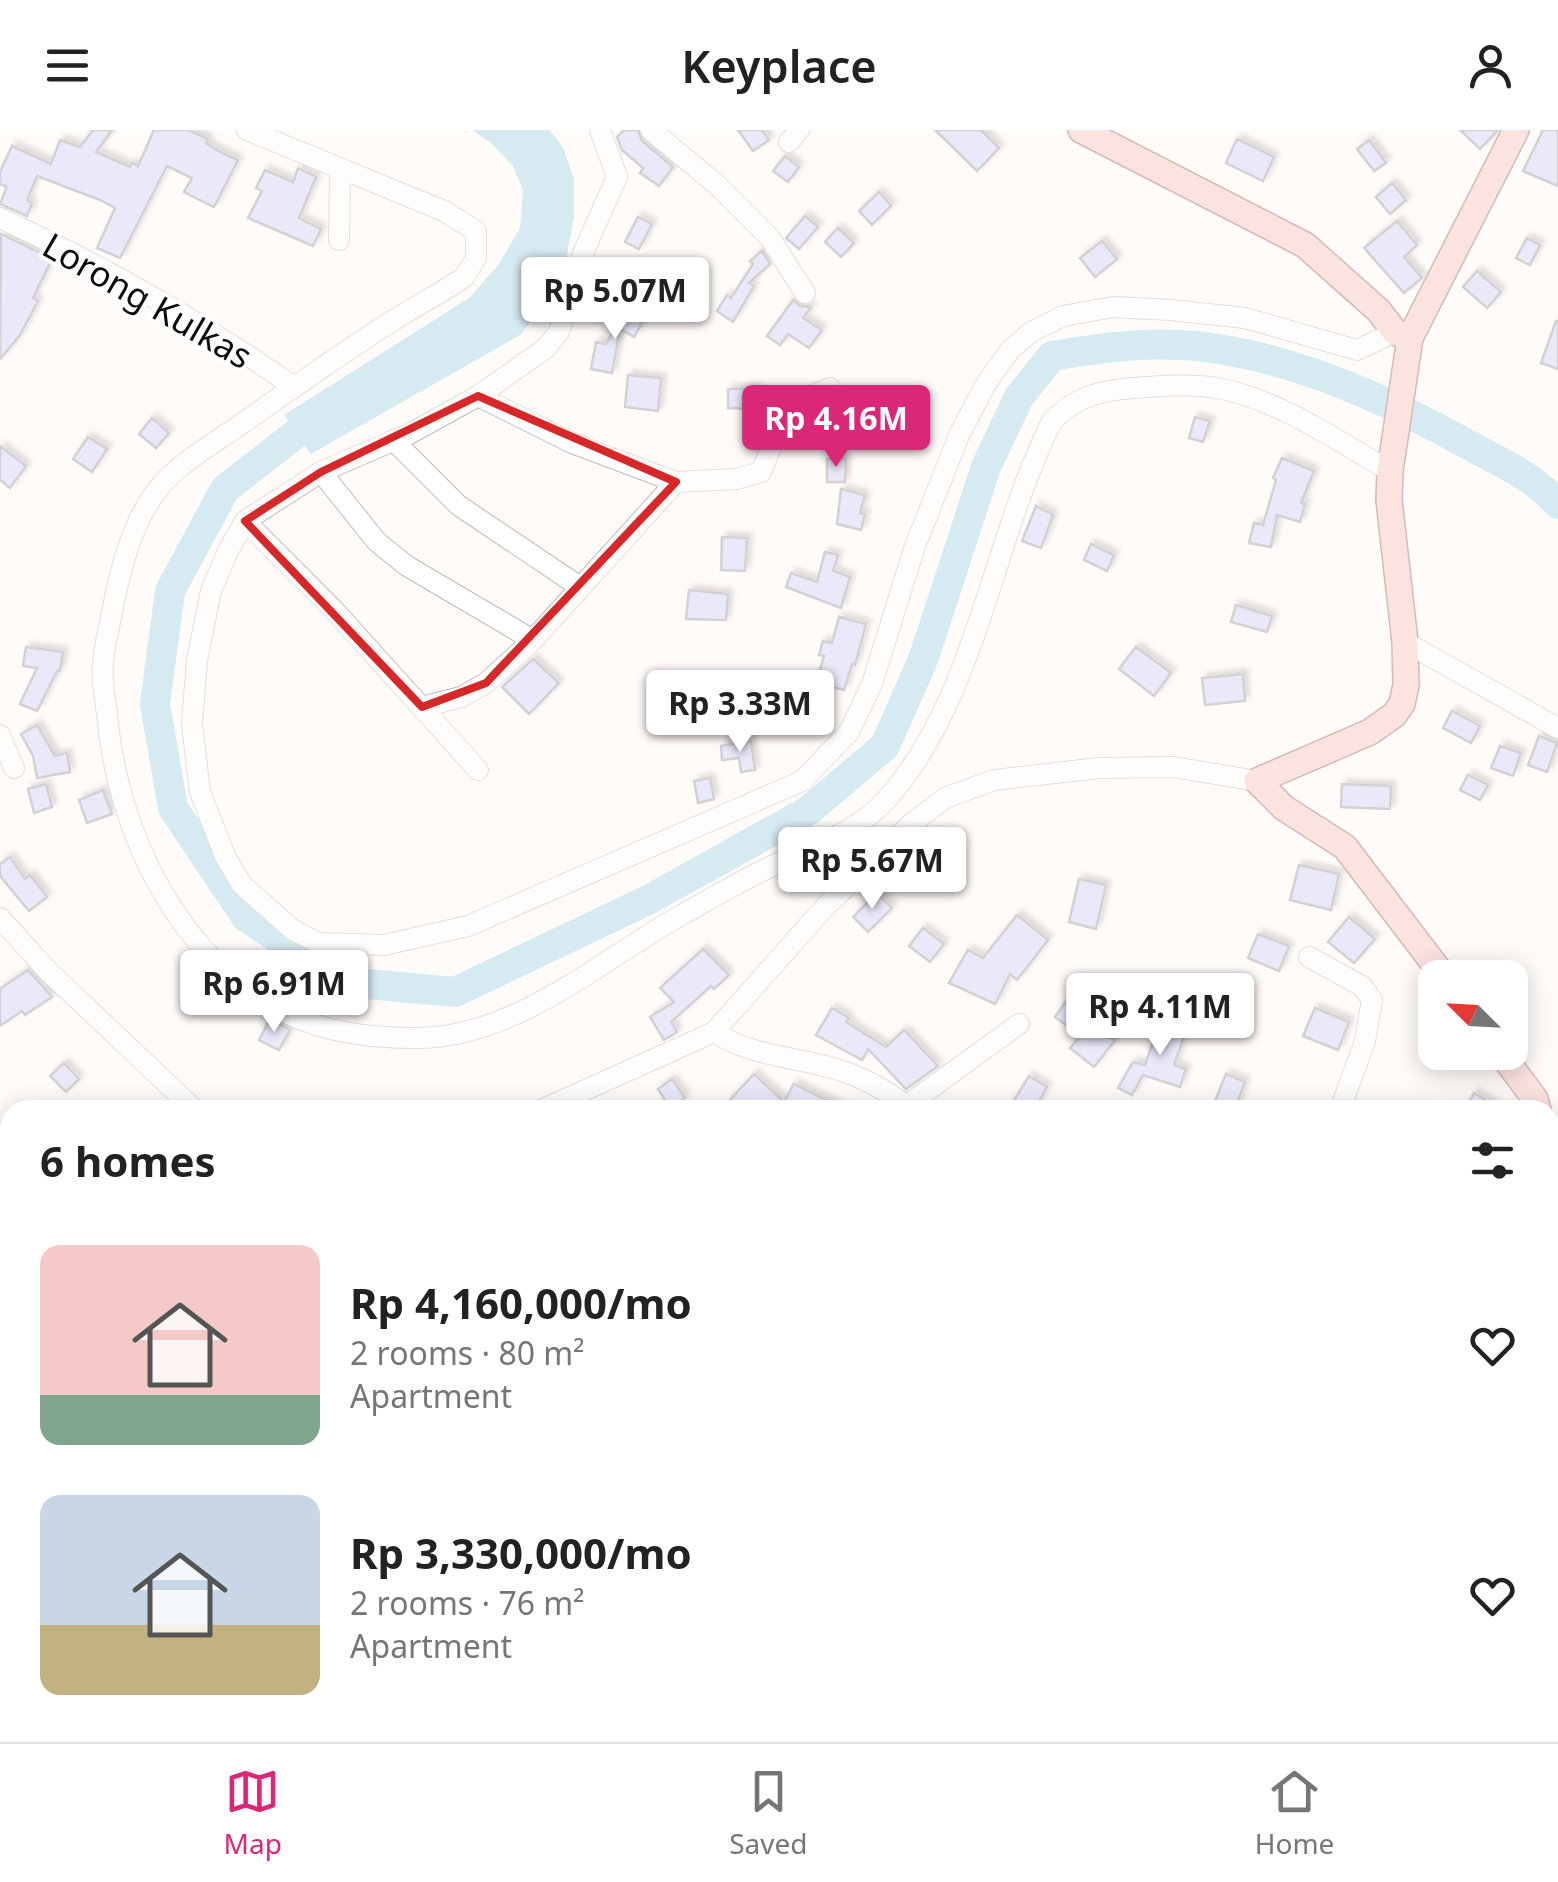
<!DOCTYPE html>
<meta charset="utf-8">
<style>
body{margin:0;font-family:"Noto Sans",sans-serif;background:#f6f6f6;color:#222;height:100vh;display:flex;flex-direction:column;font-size:38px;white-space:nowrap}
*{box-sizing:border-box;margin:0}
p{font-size:32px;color:#767676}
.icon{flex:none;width:55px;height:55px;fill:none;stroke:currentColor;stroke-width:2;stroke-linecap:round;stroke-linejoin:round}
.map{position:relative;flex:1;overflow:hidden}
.panel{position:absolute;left:0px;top:970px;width:1560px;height:642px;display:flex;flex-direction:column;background:#fff;border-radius:30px 30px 0 0;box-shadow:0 5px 25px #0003}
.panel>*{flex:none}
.needle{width:65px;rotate:294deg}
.fabs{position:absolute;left:1418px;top:830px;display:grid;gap:20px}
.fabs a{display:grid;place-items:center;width:110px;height:110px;border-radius:20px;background:#fff;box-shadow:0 5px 25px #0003;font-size:50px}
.price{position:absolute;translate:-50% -85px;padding:0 22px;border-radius:10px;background:#fff;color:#222;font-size:32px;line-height:65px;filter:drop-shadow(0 2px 5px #0008)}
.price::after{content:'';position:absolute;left:50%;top:60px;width:30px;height:22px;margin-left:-15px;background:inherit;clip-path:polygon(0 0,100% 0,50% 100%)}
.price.current{background:#db2777;color:#fff}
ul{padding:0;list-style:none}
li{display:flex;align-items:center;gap:30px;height:250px;padding:0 40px}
li span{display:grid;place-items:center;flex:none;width:280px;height:200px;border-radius:20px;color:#555}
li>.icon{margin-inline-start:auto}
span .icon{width:120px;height:120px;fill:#fffc;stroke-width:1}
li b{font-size:42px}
h2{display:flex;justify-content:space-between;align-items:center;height:120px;padding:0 40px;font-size:42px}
header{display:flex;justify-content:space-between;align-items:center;height:130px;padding:0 40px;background:#fff;font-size:45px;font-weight:600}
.tab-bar{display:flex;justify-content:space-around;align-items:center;height:140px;border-top:2px solid #e0e0e0;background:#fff;font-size:28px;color:#767676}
.tab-bar a{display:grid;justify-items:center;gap:5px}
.tab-bar .current{color:#db2777}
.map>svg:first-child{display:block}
.water{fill:#a4d5e7}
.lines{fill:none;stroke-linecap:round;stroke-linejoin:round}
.river{stroke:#a4d5e7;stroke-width:30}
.building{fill:#d1d2fb;stroke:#9d9da1;stroke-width:2.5;filter:url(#shadow)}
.minor-casing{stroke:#bfbbb9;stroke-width:22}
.major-casing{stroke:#a16b67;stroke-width:28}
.highway-casing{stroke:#a16b67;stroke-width:30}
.minor{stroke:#fff;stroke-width:20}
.major{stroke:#f7c5c2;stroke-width:25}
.highway{stroke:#f19f99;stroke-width:28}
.marked{fill:none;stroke:#d62828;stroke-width:8;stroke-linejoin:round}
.labels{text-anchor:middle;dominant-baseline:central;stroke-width:8;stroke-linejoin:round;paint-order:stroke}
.street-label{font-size:35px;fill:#0d0b0b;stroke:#fff}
</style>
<header><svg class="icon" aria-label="menu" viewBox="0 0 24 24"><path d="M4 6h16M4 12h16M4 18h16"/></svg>Keyplace<svg class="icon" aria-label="person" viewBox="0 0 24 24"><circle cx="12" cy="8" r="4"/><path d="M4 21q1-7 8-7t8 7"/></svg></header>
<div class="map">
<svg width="1558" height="1612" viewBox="0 0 1558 1612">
<defs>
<filter id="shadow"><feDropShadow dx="4.5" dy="-4.5" stdDeviation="2.5" flood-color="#0004"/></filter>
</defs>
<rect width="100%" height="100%" fill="#fffbf9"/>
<!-- water -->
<path class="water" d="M472,0H550L563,18L574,49V86L567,125L547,172L520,205L311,324L284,285L469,168L499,134L520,98L523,61L513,36L491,13Z"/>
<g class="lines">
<!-- river -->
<path class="river" d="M297,303L225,359L170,461L155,574L173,678L246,787L345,852L455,862L648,770L808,681L885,616L924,527L986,337L1019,267L1052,226C1105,217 1158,210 1212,218C1304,231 1396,274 1476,319C1506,335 1535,348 1558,374"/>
</g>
<!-- building -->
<g class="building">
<path d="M93,0H112L96,22L130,37L132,33L138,36L154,0H188L208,9L206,13L220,22L238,30L214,77L184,62L192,48L167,36L120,128L97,118L115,78L100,70L37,46L27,70L32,73L27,86L0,74L7,57L0,54V42L12,16L51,34L60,10L80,17Z"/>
<path d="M624,0H638L642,11L673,37L659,56L640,43L643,38L622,20L617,7Z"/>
<path d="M738,0H762L769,10L753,21Z"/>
<path d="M935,0H981L999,18L977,41Z"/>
<path d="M1460,0H1498L1480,19Z"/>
<path d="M1543,0H1558V56L1523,41Z"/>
<path d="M1237,9L1274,27L1263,51L1226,33Z"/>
<path d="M1369,10L1386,33L1374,41L1357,19Z"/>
<path d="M785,26L799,37L788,52L773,41Z"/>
<path d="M298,38L316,47L299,88L321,99L313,116L248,88L262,61L256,58L265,40L293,52Z"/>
<path d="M1392,53L1406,70L1390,84L1376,67Z"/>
<path d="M879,62L891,76L872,95L859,81Z"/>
<path d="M805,86L818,97L799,119L786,108Z"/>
<path d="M638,87L652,94L639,119L625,112Z"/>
<path d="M1397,91L1417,115L1404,127L1422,148L1404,163L1364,118Z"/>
<path d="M838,98L854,113L841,127L825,112Z"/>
<path d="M1,104L52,129L33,168L38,171L20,205L0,229Z"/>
<path d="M1527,108L1540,115L1530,135L1516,128Z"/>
<path d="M1102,111L1117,129L1095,147L1080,128Z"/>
<path d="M762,121L770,134L749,153L754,156L733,192L717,181L727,165L731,168L753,134L750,131Z"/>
<path d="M1477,141L1501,162L1487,178L1463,157Z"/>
<path d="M793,170L800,176L811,177L803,188L822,200L809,218L788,204L780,215L767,206Z"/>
<path d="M626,178L644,189L634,207L620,199L612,243L591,239L596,212L606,214Z"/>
<path d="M1556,191H1558V239L1541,233Z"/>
<path d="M628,245L661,248L658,281L625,277Z"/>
<path d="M728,259H756L755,279L728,278Z"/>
<path d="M1195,287L1210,291L1203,312L1189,308Z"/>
<path d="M152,288L169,303L156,318L139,304Z"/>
<path d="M88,307L107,319L92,342L73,329Z"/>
<path d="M0,316L26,336L10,358L0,350Z"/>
<path d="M1282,328L1314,341L1301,373L1305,374L1300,392L1277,385L1271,417L1249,413L1254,393L1263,395L1276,350L1273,348Z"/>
<path d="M827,329H846L845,352H827Z"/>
<path d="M841,359L865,365L860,383L865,384L861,400L837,394Z"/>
<path d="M1036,376L1053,385L1041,418L1022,411Z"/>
<path d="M722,407L747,408L745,441L721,440Z"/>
<path d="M1091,414L1114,425L1107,441L1084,430Z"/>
<path d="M825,422L838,425L833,441L850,447L841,478L786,457L791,443L817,452Z"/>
<path d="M689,460L728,464L726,490L686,489Z"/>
<path d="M1236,475L1272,486L1267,502L1231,492Z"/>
<path d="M839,487L866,494L855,535L852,534L844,560L816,553L824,526L819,525L823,511L832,513Z"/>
<path d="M26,517L63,522L60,541H57L37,581L20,574L37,538L23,536Z"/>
<path d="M1136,517L1171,543L1154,566L1119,539Z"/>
<path d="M533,529L559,553L529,584L502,557Z"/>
<path d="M1243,544L1245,571L1205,575L1202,548Z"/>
<path d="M1452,581L1480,596L1471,613L1443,598Z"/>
<path d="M37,595L55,626L67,623L70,642L37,648L33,626L21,604Z"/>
<path d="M1539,606L1557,613L1547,642L1528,635Z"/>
<path d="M751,611L755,640L741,642L739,628L722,630L721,616Z"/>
<path d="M1500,616L1521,623L1513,646L1491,638Z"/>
<path d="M1468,645L1488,655L1480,670L1460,660Z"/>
<path d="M710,648L714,669L698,673L694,651Z"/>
<path d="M46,654L52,677L34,683L28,659Z"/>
<path d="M1342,654L1391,656L1390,679L1341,677Z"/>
<path d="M103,660L112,684L87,693L79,670Z"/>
<path d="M10,727L25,749L30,745L47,767L29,781L0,746V734Z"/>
<path d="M1299,735L1339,744L1331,780L1290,770Z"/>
<path d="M1079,749L1106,755L1096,799L1069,792Z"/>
<path d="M877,763L892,778L868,802L853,787Z"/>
<path d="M1017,785L1048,810L1017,850L1010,844L995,874L949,853L968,820L983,828Z"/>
<path d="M1349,787L1375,809L1354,833L1328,812Z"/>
<path d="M923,798L944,814L930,832L909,816Z"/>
<path d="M1258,804L1289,816L1279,841L1248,828Z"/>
<path d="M703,819L729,845L714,859L711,856L671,892L677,902L664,910L650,887L674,872L660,858Z"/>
<path d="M28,840L52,867L25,885L22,881L0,896V859Z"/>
<path d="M1072,863L1087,873L1070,898L1055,887Z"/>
<path d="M832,878L849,888L846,892L886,917L904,900L938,936L906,959L868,919L862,930L816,905Z"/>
<path d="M1315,878L1349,892L1338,920L1303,906Z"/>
<path d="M1162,886L1188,895L1174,935L1186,939L1180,957L1143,945L1132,965L1118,958L1133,932L1145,935Z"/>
<path d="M270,889L290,900L279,920L259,910Z"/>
<path d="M1088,897L1115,910L1094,937L1070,918Z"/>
<path d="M64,933L79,949L66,962L50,946Z"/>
<path d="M754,944L784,972L794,954L845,980H780L763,971L755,980H739L729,971Z"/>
<path d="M1226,944L1245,952L1235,979L1215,971Z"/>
<path d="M1029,946L1047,957L1034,980H1008Z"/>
<path d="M672,949L685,968L670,978L658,959Z"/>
<path d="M1474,963L1502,980H1464Z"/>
</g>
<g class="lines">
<!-- minor casing -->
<g class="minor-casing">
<g id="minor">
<path d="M247,0L444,81L476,101V128L464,147C442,163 417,175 394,190C342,223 291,259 240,295C213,314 180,332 159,358C132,391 120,440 112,482C109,499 104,516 103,533C101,549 105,568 107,584C117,703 180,834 293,886C329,903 376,908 415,908C514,909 601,830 683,784C710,769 737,753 764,740C808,717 854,706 888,668C977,566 992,411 1052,291C1075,267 1102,260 1134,258C1160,256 1185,254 1211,257C1276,267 1334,309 1390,341"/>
<path d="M600,0L617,47L583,123L559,202L546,218L478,266L409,304L321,342L245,391L228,421L211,461L197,530L192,594L200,662L225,726L242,755L293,800L319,813L384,815L468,796L802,651L849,602L872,554L914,419L960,303L986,254L1010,220L1031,202L1063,186L1113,177L1171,180L1245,188L1357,220L1395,202"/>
<path d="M651,0L717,55L770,108L805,163"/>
<path d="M789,12L799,0"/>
<path d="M0,88C104,136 200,191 294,257"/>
<path d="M339,110L340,40"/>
<path d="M478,266L572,313L676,352L736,349L761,342L789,275L830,258"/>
<path d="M393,310L458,375L580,457"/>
<path d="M321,342L377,412L407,436L533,510"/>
<path d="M245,391L334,480L478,640"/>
<path d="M1405,512L1558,598"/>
<path d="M422,577L461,567L486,553L533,510L676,352"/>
<path d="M0,605L14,638"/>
<path d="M0,788L49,842L195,980"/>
<path d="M1309,827L1362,856L1372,870L1365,911L1340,980"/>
<path d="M714,902C751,927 801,927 842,941C866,949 891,963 911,980"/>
<path d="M906,976L1019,894"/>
<path d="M541,980L714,902L824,778L910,695L945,668L994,650L1099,638L1173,637L1257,651"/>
<path d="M0,1296L10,1290"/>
<path d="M1550,1297L1558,1298"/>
<path d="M16,1602L32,1612"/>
<path d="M1330,1602L1333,1612"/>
<path d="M1545,1602L1558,1609"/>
<path d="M301,1612L304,1602"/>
<path d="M982,1612L986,1602"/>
</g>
</g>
<!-- major casing -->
<g class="major-casing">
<g id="major">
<path d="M1081,0L1305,115L1379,181L1395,202L1410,208"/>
<path d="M1445,848L1345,717L1284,678L1257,651L1370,602L1394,585L1402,574L1406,555L1405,512L1389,370L1390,341L1410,208L1516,0"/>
<path d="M1500,922L1535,969L1538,980"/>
<path d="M1550,1002L1558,1012"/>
</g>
</g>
<!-- highway casing -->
<g class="highway-casing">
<g id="highway">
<path d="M0,1159L10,1166"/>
<path d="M739,1602L755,1612"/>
</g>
</g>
<!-- minor -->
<use href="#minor" class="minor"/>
<!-- major -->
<use href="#major" class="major"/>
<!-- highway -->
<use href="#highway" class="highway"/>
</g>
<!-- marked area -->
<path d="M0 0H1558V1612H0ZM478,266L676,352L486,553L422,577L245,391L321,342Z" fill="#fffbf9" fill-opacity=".55" fill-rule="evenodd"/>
<path class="marked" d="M478,266L676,352L486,553L422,577L245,391L321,342Z"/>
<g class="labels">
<!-- street labels -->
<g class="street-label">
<text transform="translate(148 170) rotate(30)">Lorong Kulkas</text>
</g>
</g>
</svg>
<div class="fabs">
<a><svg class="needle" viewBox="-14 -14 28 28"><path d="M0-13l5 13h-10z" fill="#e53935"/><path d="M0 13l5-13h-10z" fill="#767676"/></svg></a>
</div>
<b class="price" style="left:615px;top:212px">Rp 5.07M</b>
<b class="price current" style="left:836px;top:340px">Rp 4.16M</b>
<b class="price" style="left:740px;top:625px">Rp 3.33M</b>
<b class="price" style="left:872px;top:782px">Rp 5.67M</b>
<b class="price" style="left:274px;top:905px">Rp 6.91M</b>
<b class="price" style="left:1160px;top:928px">Rp 4.11M</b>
<section class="panel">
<h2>6 homes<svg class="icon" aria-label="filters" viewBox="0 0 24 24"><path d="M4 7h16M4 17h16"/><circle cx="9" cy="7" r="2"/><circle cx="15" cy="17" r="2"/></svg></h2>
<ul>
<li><span style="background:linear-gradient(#f6c9c9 75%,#7fa58c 0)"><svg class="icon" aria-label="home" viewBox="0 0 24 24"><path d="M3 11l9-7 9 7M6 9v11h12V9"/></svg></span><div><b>Rp 4,160,000/mo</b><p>2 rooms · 80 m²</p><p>Apartment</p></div><svg class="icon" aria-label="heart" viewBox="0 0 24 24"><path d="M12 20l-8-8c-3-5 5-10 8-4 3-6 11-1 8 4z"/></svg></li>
<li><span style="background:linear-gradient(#c9d6e8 65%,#c2b280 0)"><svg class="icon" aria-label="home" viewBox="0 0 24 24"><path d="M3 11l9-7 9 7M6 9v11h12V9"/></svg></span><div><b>Rp 3,330,000/mo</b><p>2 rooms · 76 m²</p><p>Apartment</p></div><svg class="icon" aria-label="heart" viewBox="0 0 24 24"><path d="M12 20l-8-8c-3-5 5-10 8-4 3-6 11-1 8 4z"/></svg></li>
</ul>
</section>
</div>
<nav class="tab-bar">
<a class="current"><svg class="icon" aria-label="map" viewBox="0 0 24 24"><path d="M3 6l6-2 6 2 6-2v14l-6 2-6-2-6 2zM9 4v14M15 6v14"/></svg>Map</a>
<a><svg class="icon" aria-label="saved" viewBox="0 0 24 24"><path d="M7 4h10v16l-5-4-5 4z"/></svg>Saved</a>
<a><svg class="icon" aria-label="home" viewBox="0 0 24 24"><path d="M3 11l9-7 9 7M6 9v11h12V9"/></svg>Home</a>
</nav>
